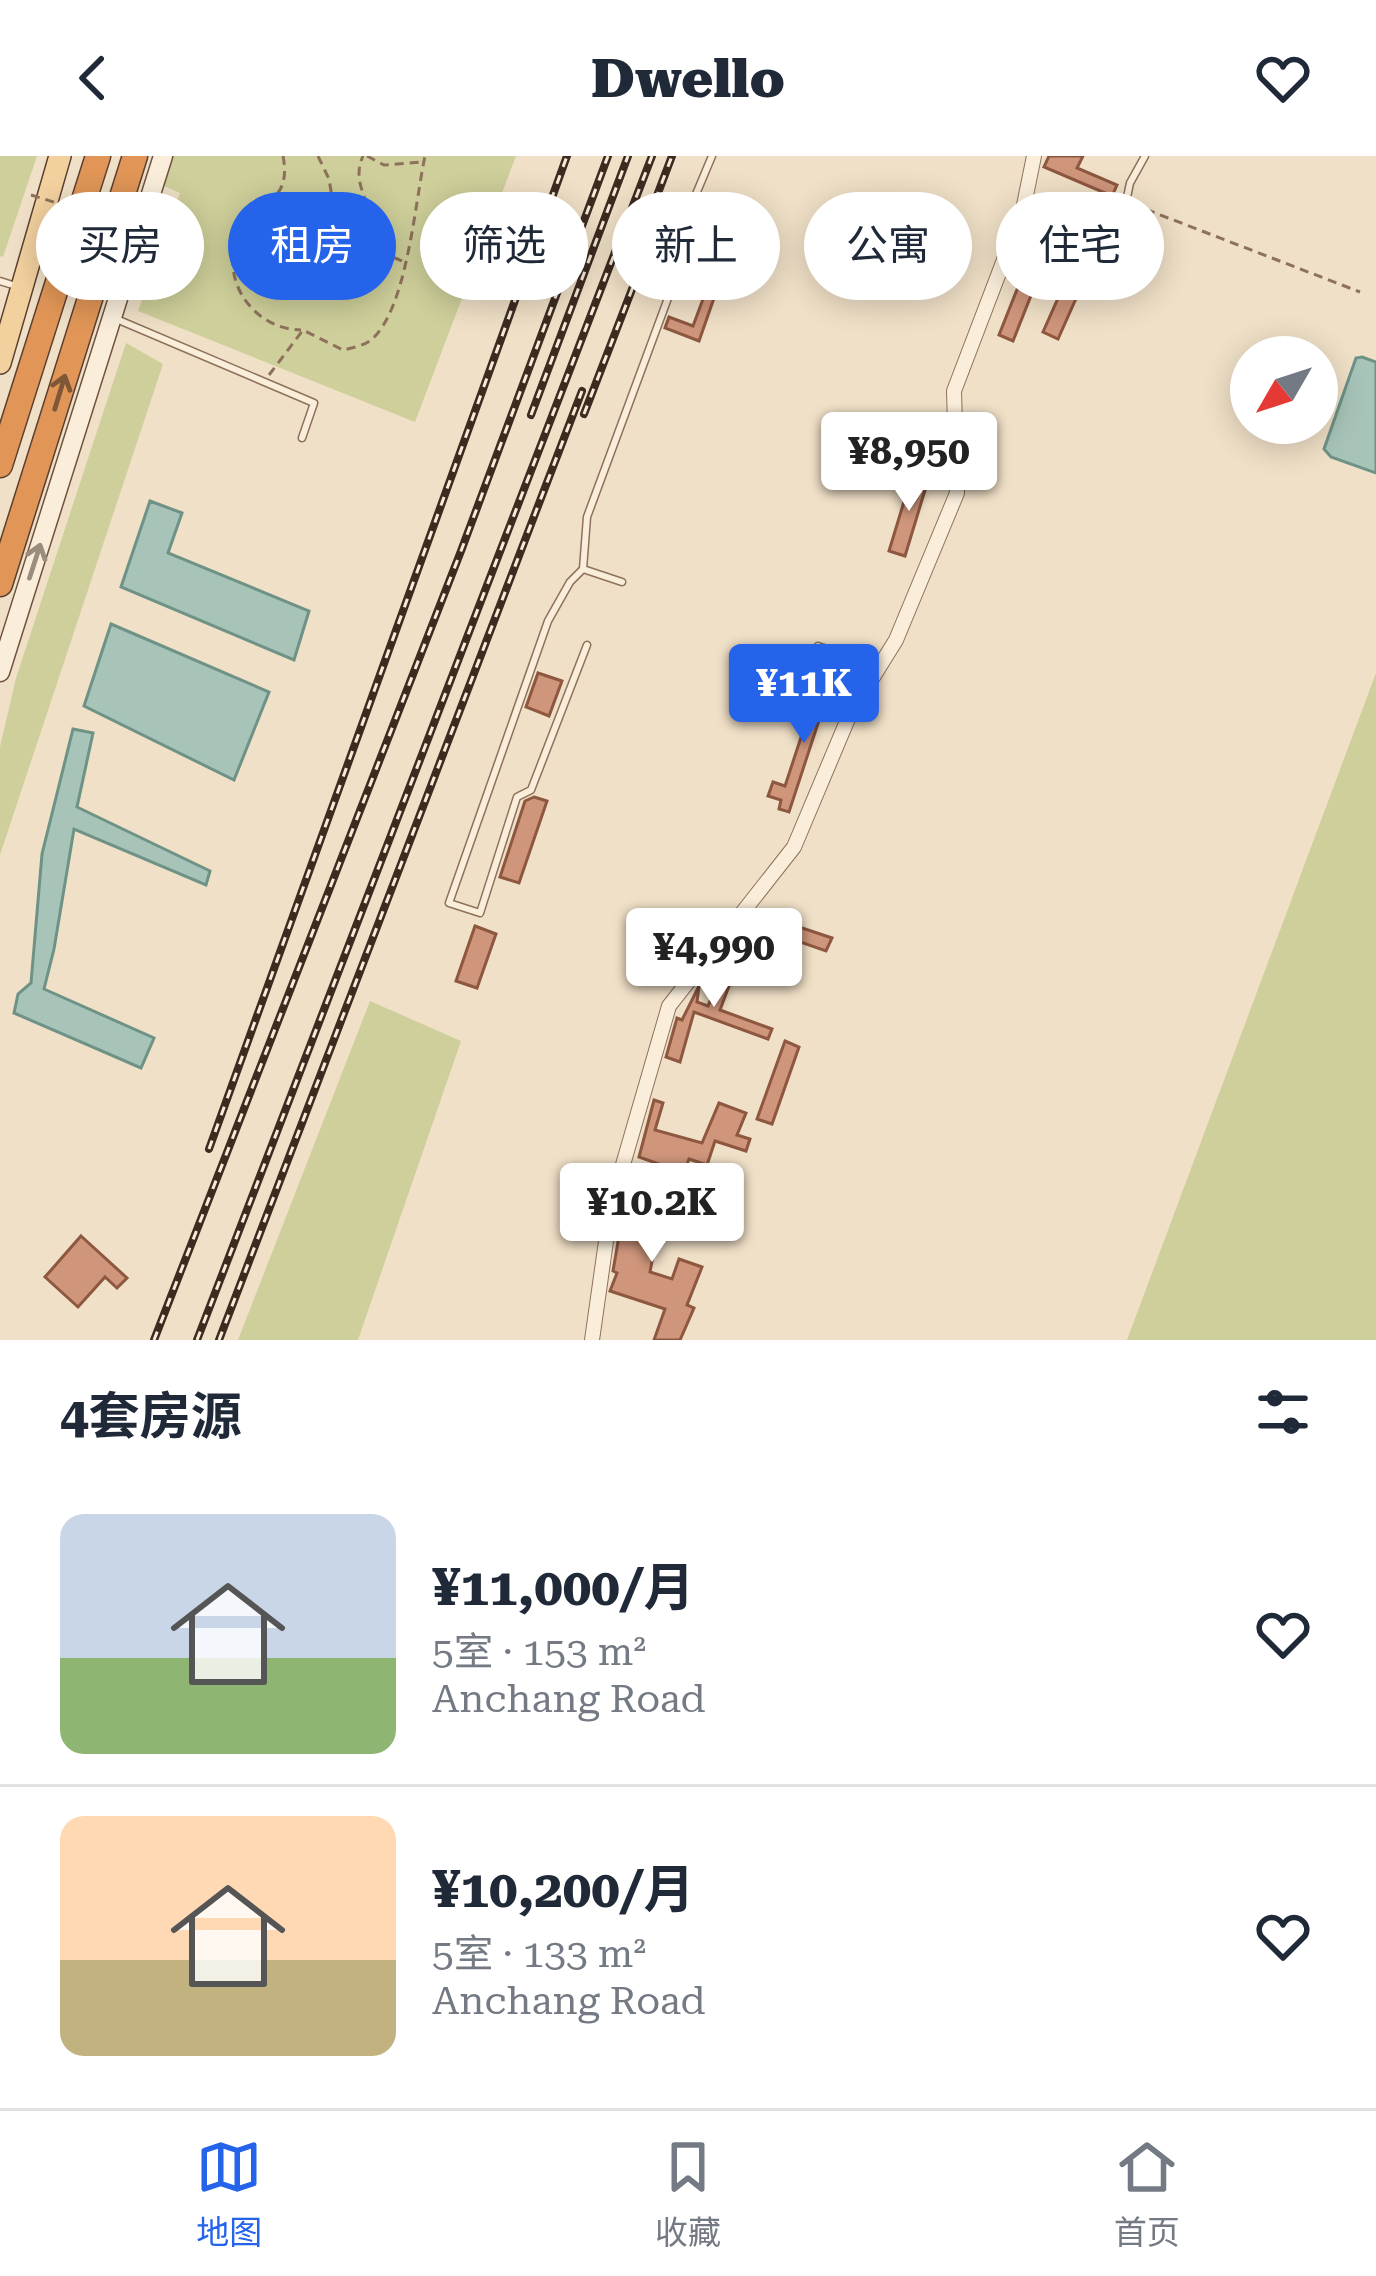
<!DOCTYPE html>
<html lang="zh">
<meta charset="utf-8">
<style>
body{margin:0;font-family:"Roboto Serif","Noto Sans SC",serif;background:#f2f2f3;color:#1f2937;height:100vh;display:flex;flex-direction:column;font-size:45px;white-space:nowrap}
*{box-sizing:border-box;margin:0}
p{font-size:39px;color:#747a83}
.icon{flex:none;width:66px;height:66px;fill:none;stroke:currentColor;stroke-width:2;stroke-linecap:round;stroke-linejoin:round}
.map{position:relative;height:1184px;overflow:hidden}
.panel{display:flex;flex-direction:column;background:#fff;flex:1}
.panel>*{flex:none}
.guide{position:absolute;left:36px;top:36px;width:1305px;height:108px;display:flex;gap:24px}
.needle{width:78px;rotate:231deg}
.tools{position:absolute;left:1230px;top:180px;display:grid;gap:24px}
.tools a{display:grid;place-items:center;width:108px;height:108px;border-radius:50%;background:#fff;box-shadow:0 6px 30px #0003;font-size:60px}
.price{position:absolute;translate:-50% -102px;padding:0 27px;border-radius:12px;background:#fff;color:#222;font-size:39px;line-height:78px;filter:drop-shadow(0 3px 6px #0008)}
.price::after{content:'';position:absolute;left:50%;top:72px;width:36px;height:27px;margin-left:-18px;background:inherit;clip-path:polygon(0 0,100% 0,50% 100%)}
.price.selected{background:#2563eb;color:#fff}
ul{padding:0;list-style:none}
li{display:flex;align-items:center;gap:36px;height:300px;padding:0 60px}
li+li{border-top:3px solid #e0e1e3}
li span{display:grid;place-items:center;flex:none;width:336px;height:240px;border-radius:24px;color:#555}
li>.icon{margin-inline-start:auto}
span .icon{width:144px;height:144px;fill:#fffc;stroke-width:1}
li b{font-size:51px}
h2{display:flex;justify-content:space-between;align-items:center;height:144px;padding:0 60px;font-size:51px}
.tag{padding:0 42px;border-radius:54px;background:#fff;box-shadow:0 6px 30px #0003;font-size:42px;line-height:108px}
.tag.selected{background:#2563eb;color:#fff}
header{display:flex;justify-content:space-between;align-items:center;height:156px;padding:0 60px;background:#fff;font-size:54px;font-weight:800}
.menu{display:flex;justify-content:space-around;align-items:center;height:168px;border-top:3px solid #e0e1e3;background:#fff;font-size:33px;color:#747a83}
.menu a{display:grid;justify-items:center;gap:6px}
.menu .selected{color:#2563eb}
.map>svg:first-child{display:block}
.green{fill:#cecf9a}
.water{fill:#a8c4b9;stroke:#6e9386;stroke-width:3}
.building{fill:#cf967c;stroke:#8d5740;stroke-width:3}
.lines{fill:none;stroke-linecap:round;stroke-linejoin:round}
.lane-casing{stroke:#8d715b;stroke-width:9}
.street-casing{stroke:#8d715b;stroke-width:16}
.secondary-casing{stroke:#6f523e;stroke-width:21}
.primary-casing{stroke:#5b3f30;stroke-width:24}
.highway-casing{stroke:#5b3f30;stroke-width:27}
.path{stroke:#8d715b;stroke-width:3;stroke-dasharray:9 6;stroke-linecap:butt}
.lane{stroke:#faeedb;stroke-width:6}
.street{stroke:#faeedb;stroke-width:14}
.secondary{stroke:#faeedb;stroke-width:18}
.primary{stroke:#f3d19f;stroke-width:21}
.highway{stroke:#e19657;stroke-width:24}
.rail-casing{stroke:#3d2b20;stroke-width:8}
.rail{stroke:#f7ebd7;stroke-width:3;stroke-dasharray:9;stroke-linecap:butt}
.path-bridge{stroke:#8d715b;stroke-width:3;stroke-dasharray:9 6;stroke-linecap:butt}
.oneway{stroke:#7f5636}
.oneway2{stroke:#9c8c7e}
</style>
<header><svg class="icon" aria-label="back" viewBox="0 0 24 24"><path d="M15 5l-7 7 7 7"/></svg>Dwello<svg class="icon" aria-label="heart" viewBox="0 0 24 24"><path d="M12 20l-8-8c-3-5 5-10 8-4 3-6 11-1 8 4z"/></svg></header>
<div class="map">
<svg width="1376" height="1184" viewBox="0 0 1376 1184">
<rect width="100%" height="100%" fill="#f0e0c7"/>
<!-- green -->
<g class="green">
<path d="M0,0H37L3,101L0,100Z"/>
<path d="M171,0H516L415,266L138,155L180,37L162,29Z"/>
<path d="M126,187L163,208L0,699V591L16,522Z"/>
<path d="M1376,517V1184H1127Z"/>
<path d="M370,845L461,885L358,1184H238Z"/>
</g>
<!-- water -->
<g class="water">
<path d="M1362,201L1376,206V317L1331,301L1324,293L1356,202Z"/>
<path d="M150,345L182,357L168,397L309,455L294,504L121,431Z"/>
<path d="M111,468L269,536L234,624L84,550Z"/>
<path d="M73,573L93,577L77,651L210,715L206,729L74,673L54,793L44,833L154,882L141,912L14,857L18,838L31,827L42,698Z"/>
</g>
<!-- building -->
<g class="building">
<path d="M1049,0H1083L1077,12L1117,29L1112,40L1044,11Z"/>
<path d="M1091,68L1106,75L1058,183L1043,176Z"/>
<path d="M700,91L728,102L699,185L665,172L669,161L693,170L716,108L697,100Z"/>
<path d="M1018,131L1032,137L1013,185L999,179Z"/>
<path d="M913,316L929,321L905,400L889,395Z"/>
<path d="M538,517L562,525L549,560L526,551Z"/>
<path d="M810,530L838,540L831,559L822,555L789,656L779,653L781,644L768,640L773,626L785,630L811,551L804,548Z"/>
<path d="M534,641L547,645L519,727L500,721L525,645Z"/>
<path d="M757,757L832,782L826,795L754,770Z"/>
<path d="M475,770L496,778L477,832L456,825Z"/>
<path d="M732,789L743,793L720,854L772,873L768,883L694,856L680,906L666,901L677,862L682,864L699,830L697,846L708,850Z"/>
<path d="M785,885L799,891L772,968L757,963Z"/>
<path d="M654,944L663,947L655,974L702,987L719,947L746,957L737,979L750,983L746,995L715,985L707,1009L689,1003L684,1017L639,1001Z"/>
<path d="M633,1028L665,1037L650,1116L672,1123L679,1103L702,1111L687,1149L694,1152L680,1184H654L665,1153L610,1135L617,1117L613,1115L620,1074Z"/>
<path d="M81,1080L127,1122L117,1132L105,1121L78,1151L45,1121Z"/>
</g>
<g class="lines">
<!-- lane casing -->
<g class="lane-casing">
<g id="lane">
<path d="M1126,46L1130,27L1145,0"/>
<path d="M0,125L19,131"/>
<path d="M114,162L314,247L302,282"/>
<path d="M583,413L622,426"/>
<path d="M587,489L531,634L517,641L480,757L449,747L548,465L570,426L583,413L587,361L698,61L691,50L712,0"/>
<path d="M818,490L876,509"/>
</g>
</g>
<!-- street casing -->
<g class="street-casing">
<path id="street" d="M592,1184L611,1050L669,850L794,691L850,558L896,484L957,337L954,235L1023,54L1034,0"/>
</g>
<!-- secondary casing -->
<g class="secondary-casing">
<path id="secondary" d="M0,516L163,0"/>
</g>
<!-- primary casing -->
<g class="primary-casing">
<path id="primary" d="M0,207L60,0"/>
</g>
<!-- highway casing -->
<g class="highway-casing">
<g id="highway">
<path d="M0,309L98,0"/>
<path d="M0,428L135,0"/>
</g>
</g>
<!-- path -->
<g class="path">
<path d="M283,0C293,52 252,43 238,78C219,124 253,173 301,174"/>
<path d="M318,0L329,23L332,41L367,59"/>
<path d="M367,0L384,9L423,6"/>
<path d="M1132,48L1360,136"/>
<path d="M253,60C268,72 289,77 303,90C315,101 321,118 340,117C369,116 367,88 402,105"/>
<path d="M296,83C310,70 311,51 330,41"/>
<path d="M361,107C361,92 371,82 370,68C370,42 351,27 363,0"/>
<path d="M137,140L167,42"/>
<path d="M269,219L303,174L343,194C352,192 363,190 371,184C407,154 415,46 425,0"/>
</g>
<!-- lane -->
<use href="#lane" class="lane"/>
<!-- street -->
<use href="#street" class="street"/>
<!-- secondary -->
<use href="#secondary" class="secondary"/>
<!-- primary -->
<use href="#primary" class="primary"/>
<!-- highway -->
<use href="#highway" class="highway"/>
<!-- rail casing -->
<g class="rail-casing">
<g id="rail">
<path d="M636,95L672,0"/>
<path d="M584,258L651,84"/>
<path d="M531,259L628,0"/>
<path d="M209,993L567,0"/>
<path d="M154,1184L461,395L608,0"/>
<path d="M197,1184L652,0"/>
<path d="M219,1184L582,235"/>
</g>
</g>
<!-- rail -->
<use href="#rail" class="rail"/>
<!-- path-bridge -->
<path class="path-bridge" d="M31,39L157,78"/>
</g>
<!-- one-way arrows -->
<defs><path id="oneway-shaft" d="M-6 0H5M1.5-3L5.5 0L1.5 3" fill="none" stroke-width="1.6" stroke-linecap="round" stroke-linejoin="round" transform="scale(3)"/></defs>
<use class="oneway" href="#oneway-shaft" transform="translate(60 236) rotate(-73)"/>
<use class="oneway2" href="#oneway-shaft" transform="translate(35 405) rotate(-72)"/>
</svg>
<div class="tools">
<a><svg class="needle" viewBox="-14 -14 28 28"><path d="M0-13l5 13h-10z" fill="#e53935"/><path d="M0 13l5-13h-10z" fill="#747a83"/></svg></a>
</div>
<b class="price" style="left:909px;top:358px">¥8,950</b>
<b class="price selected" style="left:804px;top:590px">¥11K</b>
<b class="price" style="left:714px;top:854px">¥4,990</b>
<b class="price" style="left:652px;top:1109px">¥10.2K</b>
<div class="guide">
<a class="tag">买房</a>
<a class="tag selected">租房</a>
<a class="tag">筛选</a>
<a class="tag">新上</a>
<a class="tag">公寓</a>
<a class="tag">住宅</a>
</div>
</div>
<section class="panel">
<h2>4套房源<svg class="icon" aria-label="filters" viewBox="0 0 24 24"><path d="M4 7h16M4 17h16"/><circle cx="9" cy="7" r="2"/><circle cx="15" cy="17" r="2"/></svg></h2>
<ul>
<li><span style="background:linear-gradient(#c9d6e8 60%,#8fb573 0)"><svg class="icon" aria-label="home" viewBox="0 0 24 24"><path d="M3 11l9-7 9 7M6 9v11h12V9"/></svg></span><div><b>¥11,000/月</b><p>5室 · 153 m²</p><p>Anchang Road</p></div><svg class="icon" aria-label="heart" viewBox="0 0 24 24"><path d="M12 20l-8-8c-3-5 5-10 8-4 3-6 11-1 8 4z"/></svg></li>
<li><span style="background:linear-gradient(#ffd9b3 60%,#c2b280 0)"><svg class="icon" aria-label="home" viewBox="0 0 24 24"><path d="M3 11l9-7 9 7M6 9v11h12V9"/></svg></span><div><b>¥10,200/月</b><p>5室 · 133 m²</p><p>Anchang Road</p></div><svg class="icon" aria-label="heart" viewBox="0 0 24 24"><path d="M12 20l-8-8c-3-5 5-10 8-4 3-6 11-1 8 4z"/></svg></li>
</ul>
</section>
<nav class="menu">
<a class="selected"><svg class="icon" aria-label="map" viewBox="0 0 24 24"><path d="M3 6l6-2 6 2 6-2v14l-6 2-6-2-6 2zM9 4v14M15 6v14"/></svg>地图</a>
<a><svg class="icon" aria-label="saved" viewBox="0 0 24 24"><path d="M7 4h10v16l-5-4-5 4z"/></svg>收藏</a>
<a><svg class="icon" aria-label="home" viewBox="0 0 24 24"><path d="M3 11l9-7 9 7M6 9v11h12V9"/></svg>首页</a>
</nav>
